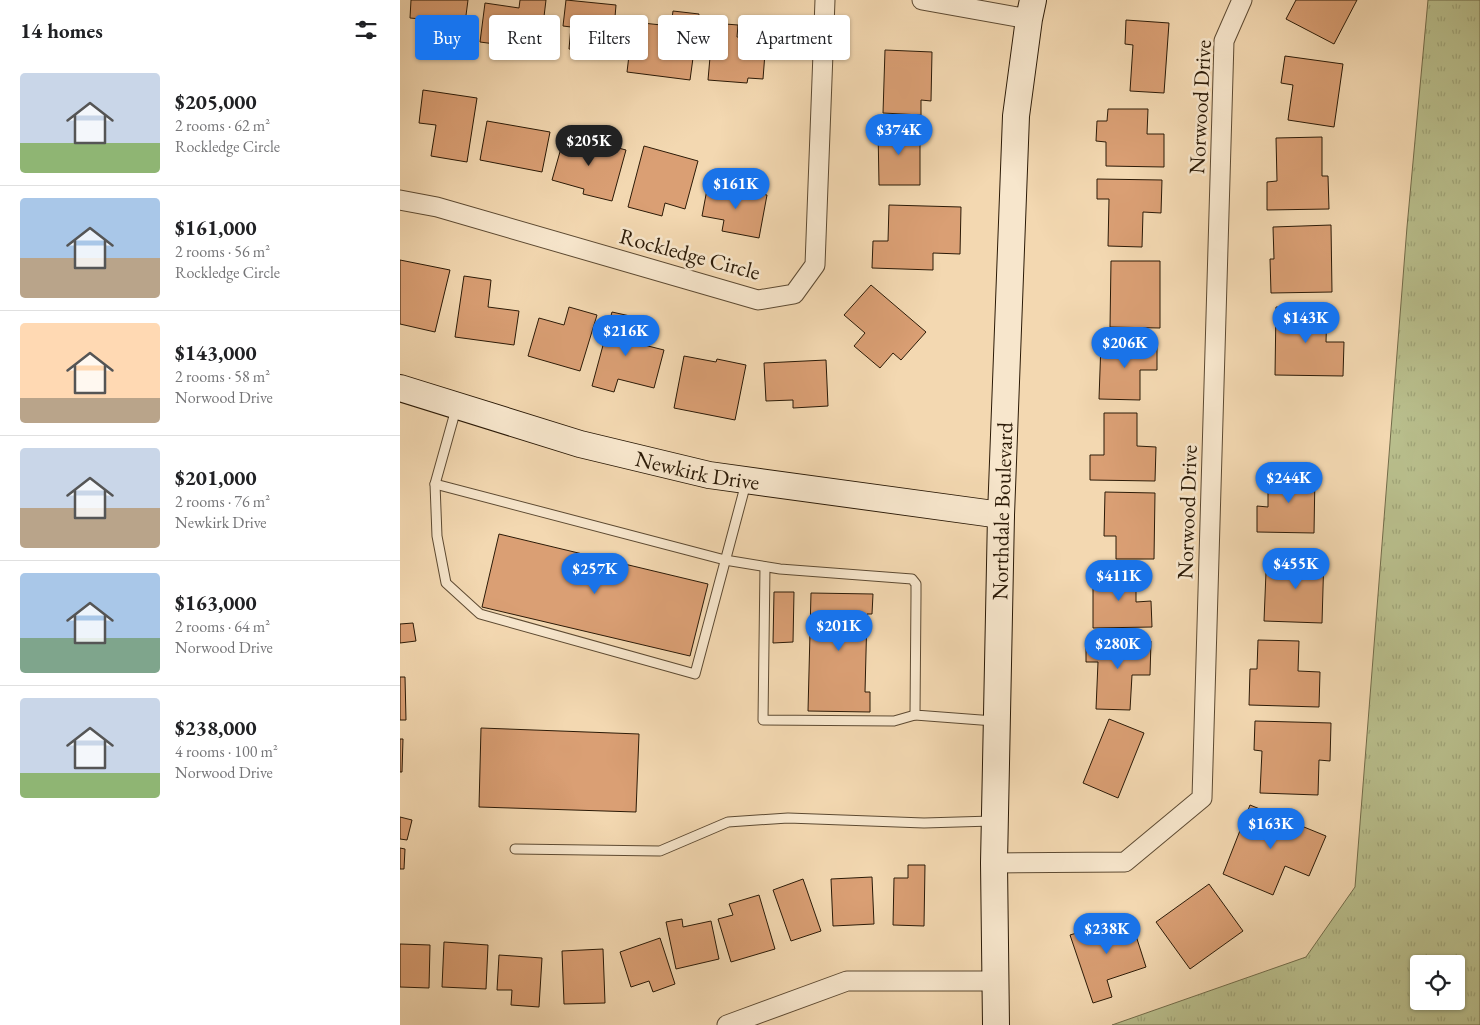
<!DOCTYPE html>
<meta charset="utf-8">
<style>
body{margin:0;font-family:"EB Garamond",serif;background:#f2f2f2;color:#202124;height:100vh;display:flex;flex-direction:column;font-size:19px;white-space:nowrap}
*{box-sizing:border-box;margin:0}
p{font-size:16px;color:#757577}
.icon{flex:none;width:28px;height:28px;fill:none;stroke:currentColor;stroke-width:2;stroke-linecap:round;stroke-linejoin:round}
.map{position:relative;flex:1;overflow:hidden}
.drawer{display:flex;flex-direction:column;background:#fff;width:400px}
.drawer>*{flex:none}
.banner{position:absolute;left:15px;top:15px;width:475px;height:45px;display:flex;gap:10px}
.buttons{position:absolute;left:1010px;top:955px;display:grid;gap:10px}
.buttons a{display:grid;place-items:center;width:55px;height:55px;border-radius:5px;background:#fff;box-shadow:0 1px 4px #0004;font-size:25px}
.price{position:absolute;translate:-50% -42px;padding:0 11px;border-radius:18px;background:#1a73e8;color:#fff;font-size:16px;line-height:32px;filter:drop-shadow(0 1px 2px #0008)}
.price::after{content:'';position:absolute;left:50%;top:30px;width:15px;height:11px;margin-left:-8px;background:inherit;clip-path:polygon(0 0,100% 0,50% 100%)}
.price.selected{background:#222;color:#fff}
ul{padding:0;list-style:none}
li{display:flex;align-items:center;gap:15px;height:125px;padding:0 20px}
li+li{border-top:1px solid #e0e0e0}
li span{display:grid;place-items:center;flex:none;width:140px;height:100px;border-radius:5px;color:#555}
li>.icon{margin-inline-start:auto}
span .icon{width:60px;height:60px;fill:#fffc;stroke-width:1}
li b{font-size:21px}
h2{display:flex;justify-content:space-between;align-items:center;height:60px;padding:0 20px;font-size:21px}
.tag{padding:0 18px;border-radius:5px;background:#fff;box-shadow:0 1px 4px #0004;font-size:18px;line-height:45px}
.tag.selected{background:#1a73e8;color:#fff}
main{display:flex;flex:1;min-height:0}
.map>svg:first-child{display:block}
.grass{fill:url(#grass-tufts);stroke:#726c4a;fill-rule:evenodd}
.building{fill:#da9f74;stroke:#2b1a07}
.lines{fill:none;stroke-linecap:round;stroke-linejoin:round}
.lane-casing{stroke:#5d4a32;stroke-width:11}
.street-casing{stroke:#5d4a32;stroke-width:21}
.secondary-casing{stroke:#2b1a07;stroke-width:28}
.lane{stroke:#f7e6cc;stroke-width:9}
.street{stroke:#f7e6cc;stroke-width:19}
.secondary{stroke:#f7e6cc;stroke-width:26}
.labels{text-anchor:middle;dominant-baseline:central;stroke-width:5;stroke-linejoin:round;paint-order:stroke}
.street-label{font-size:22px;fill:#2b1a07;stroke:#f7e6cc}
</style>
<main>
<section class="drawer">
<h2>14 homes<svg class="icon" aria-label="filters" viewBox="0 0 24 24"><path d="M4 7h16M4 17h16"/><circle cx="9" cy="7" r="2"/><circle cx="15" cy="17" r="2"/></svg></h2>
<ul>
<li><span style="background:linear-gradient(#c9d6e8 70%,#8fb573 0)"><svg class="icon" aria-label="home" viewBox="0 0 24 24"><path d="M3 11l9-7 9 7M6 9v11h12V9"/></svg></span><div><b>$205,000</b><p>2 rooms · 62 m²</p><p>Rockledge Circle</p></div></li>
<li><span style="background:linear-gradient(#a9c7e8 60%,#b9a48a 0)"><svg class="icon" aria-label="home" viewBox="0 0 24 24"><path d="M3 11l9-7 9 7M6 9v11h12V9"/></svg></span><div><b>$161,000</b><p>2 rooms · 56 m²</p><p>Rockledge Circle</p></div></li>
<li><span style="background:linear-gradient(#ffd9b3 75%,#b9a48a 0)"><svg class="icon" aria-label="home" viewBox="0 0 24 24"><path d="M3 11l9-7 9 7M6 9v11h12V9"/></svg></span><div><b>$143,000</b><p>2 rooms · 58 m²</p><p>Norwood Drive</p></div></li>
<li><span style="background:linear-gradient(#c9d6e8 60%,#b9a48a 0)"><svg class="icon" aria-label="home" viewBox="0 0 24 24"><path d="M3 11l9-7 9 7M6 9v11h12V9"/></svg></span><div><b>$201,000</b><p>2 rooms · 76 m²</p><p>Newkirk Drive</p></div></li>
<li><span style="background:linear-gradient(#a9c7e8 65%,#7fa58c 0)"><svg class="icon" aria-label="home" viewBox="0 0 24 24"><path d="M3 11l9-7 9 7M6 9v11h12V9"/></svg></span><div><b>$163,000</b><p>2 rooms · 64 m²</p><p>Norwood Drive</p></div></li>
<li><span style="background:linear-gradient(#c9d6e8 75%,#8fb573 0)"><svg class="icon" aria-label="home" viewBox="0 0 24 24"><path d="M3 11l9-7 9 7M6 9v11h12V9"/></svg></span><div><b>$238,000</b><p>4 rooms · 100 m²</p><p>Norwood Drive</p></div></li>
</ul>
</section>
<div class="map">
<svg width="1080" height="1025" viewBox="0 0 1080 1025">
<defs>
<pattern id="grass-tufts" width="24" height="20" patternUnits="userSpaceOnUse" patternTransform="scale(1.25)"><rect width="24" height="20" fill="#b9bf8d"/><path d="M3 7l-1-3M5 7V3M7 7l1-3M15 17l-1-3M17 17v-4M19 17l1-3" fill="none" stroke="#9fa478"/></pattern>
</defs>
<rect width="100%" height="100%" fill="#f3d8b1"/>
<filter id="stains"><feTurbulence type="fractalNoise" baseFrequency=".004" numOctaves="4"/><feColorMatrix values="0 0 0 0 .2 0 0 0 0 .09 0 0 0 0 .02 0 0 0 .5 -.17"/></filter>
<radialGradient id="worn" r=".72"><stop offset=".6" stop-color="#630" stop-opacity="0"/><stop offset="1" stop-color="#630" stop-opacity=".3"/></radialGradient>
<!-- grass -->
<path class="grass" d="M1028,0H1080V1025H712L906,957L955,887L1007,227ZM1019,964H1056V1001H1019Z"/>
<!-- building -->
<g class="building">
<path d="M11,0H68L65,23L10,18Z"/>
<path d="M120,0H146L140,50L80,42L85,3L119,8Z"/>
<path d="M166,0L216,5L212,53L169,49L171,27L163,26Z"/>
<path d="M896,0H957L934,44L886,19Z"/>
<path d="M273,11L299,14L290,80L227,72L233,22L271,26Z"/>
<path d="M726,20L769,23L764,93L730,91L733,45L725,44Z"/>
<path d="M313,23L338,25L337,37L366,40L363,79L348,78L347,83L308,80Z"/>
<path d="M485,50L532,52L531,101L521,100V115L483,113Z"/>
<path d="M885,56L943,64L934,127L888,120L893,85L881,83Z"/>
<path d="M23,90L77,98L67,162L31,156L36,125L19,123Z"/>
<path d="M708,109H748L747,134H764V167L706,166V142L696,141L697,121H707Z"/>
<path d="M87,121L150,132L142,172L80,160Z"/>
<path d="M520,127V185H479L478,128Z"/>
<path d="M165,134L226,150L212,201L183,194L184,189L152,180Z"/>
<path d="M922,137V176H928L929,209L867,210V182L877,181L876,138Z"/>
<path d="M244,146L298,161L285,209L265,203L262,216L228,207Z"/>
<path d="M697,179L762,180L761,213L743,212L742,247L708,246L709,199H697Z"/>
<path d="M308,184L367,195L359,238L322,231L324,220L302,216Z"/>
<path d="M489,205L561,207L560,254L533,253V270L472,268L473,241H488Z"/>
<path d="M931,225L932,292L871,293L870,259H874L873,227Z"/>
<path d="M0,260L50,270L35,332L0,324Z"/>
<path d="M711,261H760V328L710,327Z"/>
<path d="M64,276L91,280L88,307L119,311L114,345L55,337Z"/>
<path d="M471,285L526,332L501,360L493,353L480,368L454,346L465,333L444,315Z"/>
<path d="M169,307L197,315L180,371L128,356L139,318L164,325Z"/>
<path d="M876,307L927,308L926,342H944L943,376L875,375Z"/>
<path d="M212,312L239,318L232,342L264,350L254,388L218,379L214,392L192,386Z"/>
<path d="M701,342L757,343V370H740V400L699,399Z"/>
<path d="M284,356L316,362L317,359L346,365L335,420L274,408Z"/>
<path d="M426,360L428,406L393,408V400L366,401L364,363Z"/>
<path d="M704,413H737V446L756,447L755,481L690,480V455H704Z"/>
<path d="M868,473L915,474L914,533L857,532V506L868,507Z"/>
<path d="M705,492L755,493L754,559H716V536H704Z"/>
<path d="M99,534L308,584L290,656L82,607Z"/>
<path d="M887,553L924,554L922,623L864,621L866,572L886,573Z"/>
<path d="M693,573H736V602L751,601L752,627L693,628Z"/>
<path d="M374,592H394L393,642L373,643Z"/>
<path d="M411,593L473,594L472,614H467L465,692H470V712L408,711Z"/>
<path d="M13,623L16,641L0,643V624Z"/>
<path d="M686,640L751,641L750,675H732L730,710L696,709L698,662H686Z"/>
<path d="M858,640L899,641L898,671L920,672L919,707L849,705L850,669H857Z"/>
<path d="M0,677H5L6,720H0Z"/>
<path d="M709,719L744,733L718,798L683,783Z"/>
<path d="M855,721L931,723L930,761L919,760L918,795L860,793L862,751L854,750Z"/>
<path d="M81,728L239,734L236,812L79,807Z"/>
<path d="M0,739H3L2,772H0Z"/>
<path d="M850,805L926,836L909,876L885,866L873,895L823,874Z"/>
<path d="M0,817L12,820L7,840L0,839Z"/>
<path d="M0,848L5,849L4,869H0Z"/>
<path d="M508,865H525L524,926L493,925L494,878H508Z"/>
<path d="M472,877L474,924L433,926L431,879Z"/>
<path d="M403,879L421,931L391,941L373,890Z"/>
<path d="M809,884L843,931L790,969L756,922Z"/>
<path d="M359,895L375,949L331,962L318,919L333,915L329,904Z"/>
<path d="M730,917L746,967L707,980L712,997L693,1003L670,935Z"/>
<path d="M282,919L283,927L311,921L319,959L276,969L266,922Z"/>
<path d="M260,938L275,984L253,992L249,981L231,987L220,952Z"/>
<path d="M44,942L88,945L86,989L42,987Z"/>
<path d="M0,944L30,945L29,988L0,987Z"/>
<path d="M203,949L205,1003L164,1004L162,951Z"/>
<path d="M99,955L142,958L139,1007L111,1005L112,990H97Z"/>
</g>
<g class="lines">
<!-- lane casing -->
<g class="lane-casing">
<g id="lane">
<path d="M56,409L35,484L37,536L46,583L80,614L295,674L346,483"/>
<path d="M35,484L325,560L380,569L512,579L516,584V596L515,715L594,721"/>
<path d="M365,567L363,720L494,721L515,715"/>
<path d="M115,849L260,851L328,822L388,818L524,823L592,821"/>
</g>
</g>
<!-- street casing -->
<g class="street-casing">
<g id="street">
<path d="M522,0L629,19"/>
<path d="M0,200L37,207L358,300L394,294L415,265L425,0"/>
<path d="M594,863L725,862L802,798L824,41L842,0"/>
<path d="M327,1025L447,981H595"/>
</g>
</g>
<!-- secondary casing -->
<g class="secondary-casing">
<g id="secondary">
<path id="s1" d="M0,388L180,444L309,475L601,515"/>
<path id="s2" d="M596,1025L594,863L601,515L616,116L629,19L633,0"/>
</g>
</g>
<!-- lane -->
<use href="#lane" class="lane"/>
<!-- street -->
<use href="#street" class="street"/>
<!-- secondary -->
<use href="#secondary" class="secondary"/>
</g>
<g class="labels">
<!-- street labels -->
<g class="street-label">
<text transform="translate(800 107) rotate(-87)">Norwood Drive</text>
<text transform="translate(290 254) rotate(15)">Rockledge Circle</text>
<text stroke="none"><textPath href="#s1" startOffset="309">Newkirk Drive</textPath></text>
<text stroke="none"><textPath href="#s2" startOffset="514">Northdale Boulevard</textPath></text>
<text transform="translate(787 512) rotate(-88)">Norwood Drive</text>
</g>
</g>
<rect width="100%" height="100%" filter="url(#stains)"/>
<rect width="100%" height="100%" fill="url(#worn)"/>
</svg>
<div class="buttons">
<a><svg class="icon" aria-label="locate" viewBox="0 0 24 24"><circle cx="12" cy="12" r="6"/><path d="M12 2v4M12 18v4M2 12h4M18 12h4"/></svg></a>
</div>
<b class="price" style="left:499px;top:156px">$374K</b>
<b class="price selected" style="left:189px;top:167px">$205K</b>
<b class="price" style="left:336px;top:210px">$161K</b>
<b class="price" style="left:906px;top:344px">$143K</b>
<b class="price" style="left:226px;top:357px">$216K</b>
<b class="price" style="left:725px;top:369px">$206K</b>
<b class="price" style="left:889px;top:504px">$244K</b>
<b class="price" style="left:896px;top:590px">$455K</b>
<b class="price" style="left:195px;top:595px">$257K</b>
<b class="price" style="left:719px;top:602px">$411K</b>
<b class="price" style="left:439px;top:652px">$201K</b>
<b class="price" style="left:718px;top:670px">$280K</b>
<b class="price" style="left:871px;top:850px">$163K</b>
<b class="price" style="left:707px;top:955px">$238K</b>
<div class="banner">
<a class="tag selected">Buy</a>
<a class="tag">Rent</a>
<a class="tag">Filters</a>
<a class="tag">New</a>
<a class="tag">Apartment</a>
</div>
</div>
</main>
